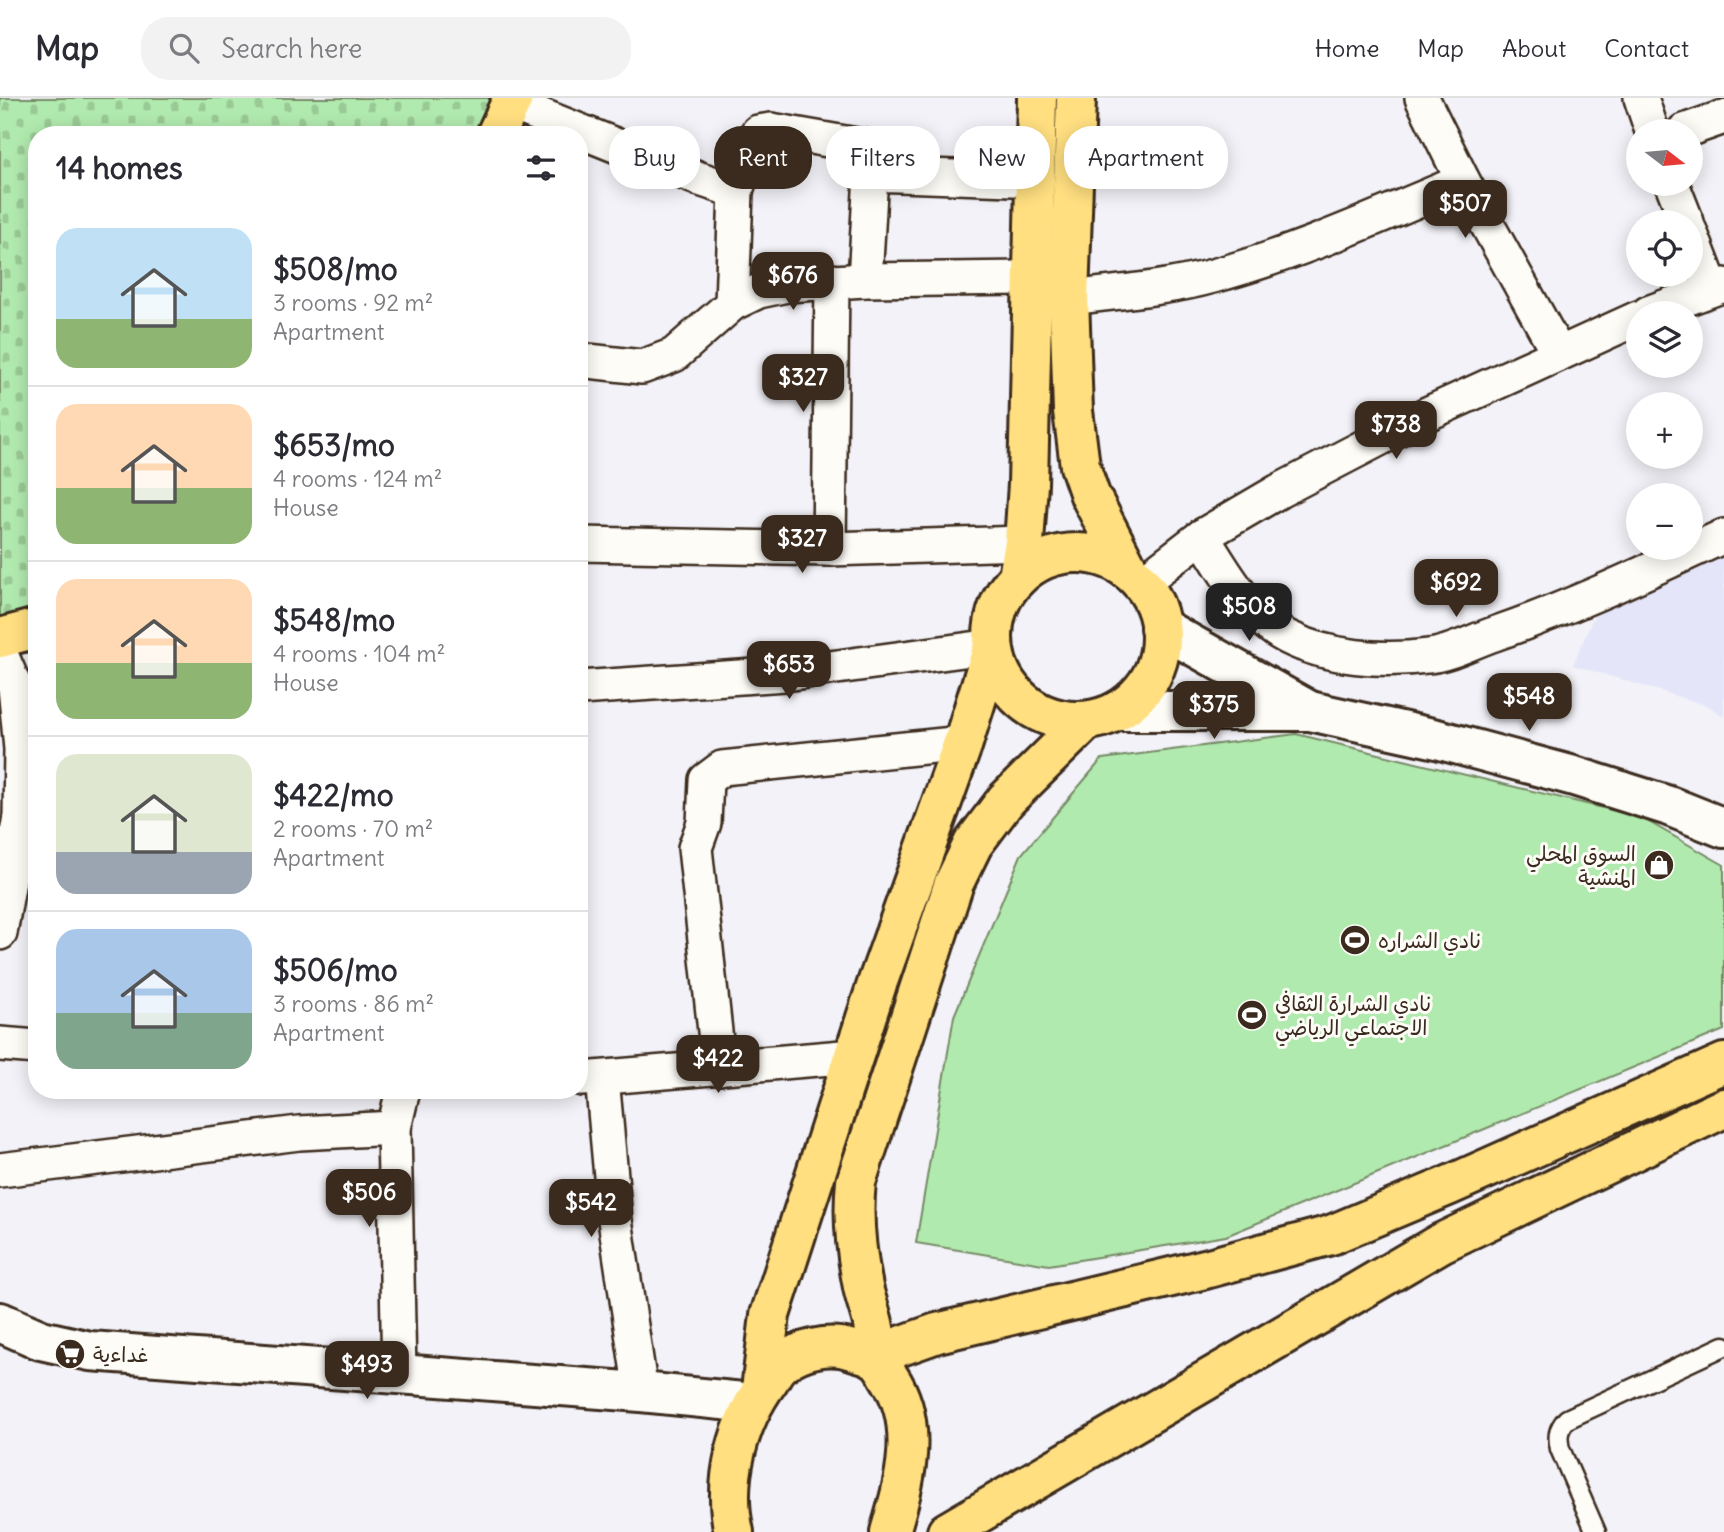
<!DOCTYPE html>
<meta charset="utf-8">
<style>
body{margin:0;font-family:Delius,"Playpen Sans Arabic",sans-serif;background:#f2f2f3;color:#2b2b33;height:100vh;display:flex;flex-direction:column;font-size:26px;white-space:nowrap}
*{box-sizing:border-box;margin:0}
p{font-size:23px;color:#7c7c81}
.icon{flex:none;width:38px;height:38px;fill:none;stroke:currentColor;stroke-width:2;stroke-linecap:round;stroke-linejoin:round}
.map{position:relative;flex:1;overflow:hidden}
.sheet{position:absolute;left:28px;top:28px;width:560px;height:973px;display:flex;flex-direction:column;background:#fff;border-radius:28px;box-shadow:0 4px 18px #0003}
.sheet>*{flex:none}
.hud{position:absolute;left:609px;top:28px;width:665px;height:63px;display:flex;gap:14px}
.needle{width:46px;rotate:106deg}
.fabs{position:absolute;left:1626px;top:21px;display:grid;gap:14px}
.fabs a{display:grid;place-items:center;width:77px;height:77px;border-radius:50%;background:#fff;box-shadow:0 4px 18px #0003;font-size:35px}
.price{position:absolute;translate:-50% -60px;padding:0 16px;border-radius:14px;background:#3b2a1e;color:#fff;font-size:23px;line-height:46px;filter:drop-shadow(0 2px 4px #0008)}
.price::after{content:'';position:absolute;left:50%;top:42px;width:21px;height:16px;margin-left:-10px;background:inherit;clip-path:polygon(0 0,100% 0,50% 100%)}
.price.selected{background:#222;color:#fff}
ul{padding:0;list-style:none}
li{display:flex;align-items:center;gap:21px;height:175px;padding:0 28px}
li+li{border-top:2px solid #e1e1e2}
li span{display:grid;place-items:center;flex:none;width:196px;height:140px;border-radius:21px;color:#555}
li>.icon{margin-inline-start:auto}
span .icon{width:84px;height:84px;fill:#fffc;stroke-width:1}
li b{font-size:30px}
h2{display:flex;justify-content:space-between;align-items:center;height:84px;padding:0 28px;font-size:30px}
.pill{padding:0 24px;border-radius:28px;background:#fff;box-shadow:0 4px 18px #0003;font-size:24px;line-height:63px}
.pill.selected{background:#3b2a1e;color:#fff}
header{display:flex;align-items:center;gap:42px;box-sizing:border-box;height:98px;padding:0 35px;background:#fff;border-bottom:2px solid #e1e1e2}
header strong{font-size:33px}
nav{display:flex;gap:38px;margin-inline-start:auto;font-size:24px}
.search{width:490px;height:63px;background:#f2f2f3;display:flex;align-items:center;gap:18px;box-sizing:border-box;padding:0 24px;border-radius:28px;color:#7c7c81;font-size:26px}
.map>svg:first-child{display:block}
.built{fill:#e4e5f9}
.cemetery{fill:url(#cemetery-stones);stroke:#768a66;stroke-width:2}
.pitch{fill:#b1eaae;stroke:#768a66;stroke-width:2}
.lines{fill:none;stroke-linecap:round;stroke-linejoin:round}
.service-casing{stroke:#3b2a1e;stroke-width:23}
.minor-casing{stroke:#3b2a1e;stroke-width:38}
.tertiary-casing{stroke:#3b2a1e;stroke-width:44}
.primary-casing{stroke:#3b2a1e;stroke-width:44}
.service{stroke:#fdfcf7;stroke-width:18}
.minor{stroke:#fdfcf7;stroke-width:33}
.tertiary{stroke:#fdfcf7;stroke-width:38}
.primary{stroke:#ffdf80;stroke-width:38}
.labels{text-anchor:middle;dominant-baseline:central;stroke-width:6;stroke-linejoin:round;paint-order:stroke}
.poi-label{font-size:21px;fill:#3b2a1e;stroke:#fdfcf7;text-anchor:start}
</style>
<header>
<strong>Map</strong>
<div class="search"><svg class="icon" aria-label="search" viewBox="0 0 24 24"><circle cx="10" cy="10" r="6"/><path d="M15 15l6 6"/></svg>Search here</div>
<nav><a>Home</a><a>Map</a><a>About</a><a>Contact</a></nav>
</header>
<div class="map">
<svg width="1724" height="1434" viewBox="0 0 1724 1434">
<defs>
<pattern id="cemetery-stones" width="16" height="16" patternUnits="userSpaceOnUse" patternTransform="scale(1.75)"><rect width="16" height="16" fill="#b1eaae"/><path d="M2 7V4a2 2 0 0 1 4 0v3zM10 15v-3a2 2 0 0 1 4 0v3z" fill="#99c995"/></pattern>
</defs>
<rect width="100%" height="100%" fill="#f2f2f8"/>
<filter id="ink" filterUnits="userSpaceOnUse"><feTurbulence type="fractalNoise" baseFrequency=".0143" numOctaves="2"/><feDisplacementMap in="SourceGraphic" scale="14" xChannelSelector="R" yChannelSelector="G"/><feConvolveMatrix kernelMatrix="1 2 1 2 8 2 1 2 1" color-interpolation-filters="sRGB"/></filter>
<g filter="url(#ink)">
<!-- built -->
<path class="built" d="M1724,448V619L1709,608L1573,567L1600,504Z"/>
<!-- cemetery -->
<path class="cemetery" d="M0,0H491L477,37H37V514L0,523Z"/>
<!-- pitch -->
<path class="pitch" d="M1296,636L1640,719L1724,767V932L1226,1138L1049,1167L916,1145L954,918L1021,757L1102,661Z"/>
<g class="lines">
<!-- service casing -->
<g class="service-casing">
<path id="service" d="M1596,1434L1560,1351C1557,1338 1558,1331 1567,1321L1724,1248"/>
</g>
<!-- minor casing -->
<g class="minor-casing">
<g id="minor">
<path d="M1422,0L1463,83L1559,256"/>
<path d="M1641,0L1652,33"/>
<path d="M510,5L700,81L736,93L732,206"/>
<path d="M1684,33L1724,19"/>
<path d="M1672,86L1687,124"/>
<path d="M736,93L754,40L758,34L771,32L868,49L872,55L871,76"/>
<path d="M1690,133L1712,190"/>
<path d="M865,182L871,76L1037,82"/>
<path d="M1069,200C1117,194 1166,191 1213,178C1299,155 1381,117 1463,83"/>
<path d="M1648,215L1724,187"/>
<path d="M579,262L642,269L674,257L732,206L759,193L787,187L865,182L1034,180"/>
<path d="M1202,438C1223,472 1251,521 1287,539C1328,560 1383,564 1428,558C1450,556 1473,543 1494,536C1573,509 1648,473 1724,438"/>
<path d="M579,446L829,451L1024,445"/>
<path d="M829,451L832,183"/>
<path d="M1141,485L1202,438L1279,393L1427,316L1638,220"/>
<path d="M0,554L15,589L21,651L20,718L0,835"/>
<path d="M579,590L785,576L993,548"/>
<path d="M0,946L37,949"/>
<path d="M719,970L695,750L704,725L706,682L722,670L963,645"/>
<path d="M602,980L615,1122L641,1294"/>
<path d="M582,981L854,958"/>
<path d="M0,1072L299,1035L394,1030"/>
<path d="M399,1276L394,1030L403,992"/>
</g>
</g>
<!-- tertiary casing -->
<g class="tertiary-casing">
<g id="tertiary">
<path d="M1160,529L1308,612"/>
<path d="M1117,613H1310L1437,641L1574,678L1669,708L1724,730"/>
<path d="M0,1224L41,1242L90,1253L641,1294L753,1305"/>
</g>
</g>
<!-- primary casing -->
<g class="primary-casing">
<g id="primary">
<path d="M1076,0L1069,200L1073,313L1080,368L1090,397L1129,473"/>
<path d="M496,37L513,0"/>
<circle cx="1077" cy="539" r="84"/>
<path d="M1018,479L1024,445L1028,386L1037,0"/>
<path d="M0,540L37,530"/>
<path d="M872,1259C881,1234 868,1213 863,1189C856,1154 852,1119 856,1084L954,785L973,746L1006,702L1086,623"/>
<path d="M878,1262L895,1250L937,1235L1205,1171L1331,1137L1450,1087L1724,965"/>
<path d="M761,1292L770,1217L877,886L963,645L993,548"/>
<path d="M734,1434C722,1382 738,1324 769,1282C772,1277 776,1269 782,1265C801,1251 829,1244 852,1252C860,1255 871,1256 877,1262C882,1266 886,1274 889,1279C921,1327 905,1383 890,1434"/>
<path d="M947,1434L1441,1145L1724,1010"/>
</g>
</g>
<!-- service -->
<use href="#service" class="service"/>
<!-- minor -->
<use href="#minor" class="minor"/>
<!-- tertiary -->
<use href="#tertiary" class="tertiary"/>
<!-- primary -->
<use href="#primary" class="primary"/>
</g>
</g>
<!-- icons -->
<defs>
<g id="shop-disc" transform="scale(1.575)"><circle r="9.5" fill="#3b2a1e" stroke="#fdfcf7"/><path d="M-5-2.5h2.3a2.7 3.5 0 0 1 5.4 0H5L5.5 6h-11ZM-1.5-2.5h3a1.5 2.3 0 0 0-3 0Z" fill="#fff"/></g>
<g id="stadium-disc" transform="scale(1.575)"><circle r="9.5" fill="#3b2a1e" stroke="#fdfcf7"/><path d="M0-5a6.5 5 0 1 0 0 10a6.5 5 0 1 0 0-10ZM-3.5-1.8h7v3.6h-7Z" fill="#fff"/></g>
<g id="supermarket-disc" transform="scale(1.575)"><circle r="9.5" fill="#3b2a1e" stroke="#fdfcf7"/><path d="M-6-5.5h2.5l.6 2H6L4.5 2H-2.5L-4.4-4H-6ZM-1.5 3.2a1.3 1.3 0 1 0 .1 0ZM3 3.2a1.3 1.3 0 1 0 .1 0Z" fill="#fff"/></g>
</defs>
<g fill-rule="evenodd">
<use href="#shop-disc" x="1659" y="767"/>
<use href="#stadium-disc" x="1355" y="842"/>
<use href="#stadium-disc" x="1252" y="917"/>
<use href="#supermarket-disc" x="70" y="1256"/>
</g>
<g class="labels">
<!-- poi labels -->
<g class="poi-label">
<text x="1636" y="755" text-anchor="end">السوق المحلي<tspan x="1636" dy="24">المنشية</tspan></text>
<text x="1378" y="842">نادي الشراره</text>
<text x="1275" y="905">نادي الشرارة الثقافي<tspan x="1275" dy="24">الاجتماعي الرياضي</tspan></text>
<text x="93" y="1256">غداءية</text>
</g>
</g>
</svg>
<div class="fabs">
<a><svg class="needle" viewBox="-14 -14 28 28"><path d="M0-13l5 13h-10z" fill="#e53935"/><path d="M0 13l5-13h-10z" fill="#7c7c81"/></svg></a>
<a><svg class="icon" aria-label="locate" viewBox="0 0 24 24"><circle cx="12" cy="12" r="6"/><path d="M12 2v4M12 18v4M2 12h4M18 12h4"/></svg></a>
<a><svg class="icon" aria-label="layers" viewBox="0 0 24 24"><path d="M12 4l9 5-9 5-9-5zM3 14l9 5 9-5"/></svg></a>
<a>+</a>
<a>−</a>
</div>
<b class="price" style="left:1465px;top:142px">$507</b>
<b class="price" style="left:793px;top:214px">$676</b>
<b class="price" style="left:803px;top:316px">$327</b>
<b class="price" style="left:1396px;top:363px">$738</b>
<b class="price" style="left:802px;top:477px">$327</b>
<b class="price" style="left:1456px;top:521px">$692</b>
<b class="price selected" style="left:1249px;top:545px">$508</b>
<b class="price" style="left:789px;top:603px">$653</b>
<b class="price" style="left:1529px;top:635px">$548</b>
<b class="price" style="left:1214px;top:643px">$375</b>
<b class="price" style="left:718px;top:997px">$422</b>
<b class="price" style="left:369px;top:1131px">$506</b>
<b class="price" style="left:591px;top:1141px">$542</b>
<b class="price" style="left:367px;top:1303px">$493</b>
<div class="hud">
<a class="pill">Buy</a>
<a class="pill selected">Rent</a>
<a class="pill">Filters</a>
<a class="pill">New</a>
<a class="pill">Apartment</a>
</div>
<section class="sheet">
<h2>14 homes<svg class="icon" aria-label="filters" viewBox="0 0 24 24"><path d="M4 7h16M4 17h16"/><circle cx="9" cy="7" r="2"/><circle cx="15" cy="17" r="2"/></svg></h2>
<ul>
<li><span style="background:linear-gradient(#bfe0f5 65%,#8fb573 0)"><svg class="icon" aria-label="home" viewBox="0 0 24 24"><path d="M3 11l9-7 9 7M6 9v11h12V9"/></svg></span><div><b>$508/mo</b><p>3 rooms · 92 m²</p><p>Apartment</p></div></li>
<li><span style="background:linear-gradient(#ffd9b3 60%,#8fb573 0)"><svg class="icon" aria-label="home" viewBox="0 0 24 24"><path d="M3 11l9-7 9 7M6 9v11h12V9"/></svg></span><div><b>$653/mo</b><p>4 rooms · 124 m²</p><p>House</p></div></li>
<li><span style="background:linear-gradient(#ffd9b3 60%,#8fb573 0)"><svg class="icon" aria-label="home" viewBox="0 0 24 24"><path d="M3 11l9-7 9 7M6 9v11h12V9"/></svg></span><div><b>$548/mo</b><p>4 rooms · 104 m²</p><p>House</p></div></li>
<li><span style="background:linear-gradient(#dfe7d0 70%,#9aa5b1 0)"><svg class="icon" aria-label="home" viewBox="0 0 24 24"><path d="M3 11l9-7 9 7M6 9v11h12V9"/></svg></span><div><b>$422/mo</b><p>2 rooms · 70 m²</p><p>Apartment</p></div></li>
<li><span style="background:linear-gradient(#a9c7e8 60%,#7fa58c 0)"><svg class="icon" aria-label="home" viewBox="0 0 24 24"><path d="M3 11l9-7 9 7M6 9v11h12V9"/></svg></span><div><b>$506/mo</b><p>3 rooms · 86 m²</p><p>Apartment</p></div></li>
</ul>
</section>
</div>
